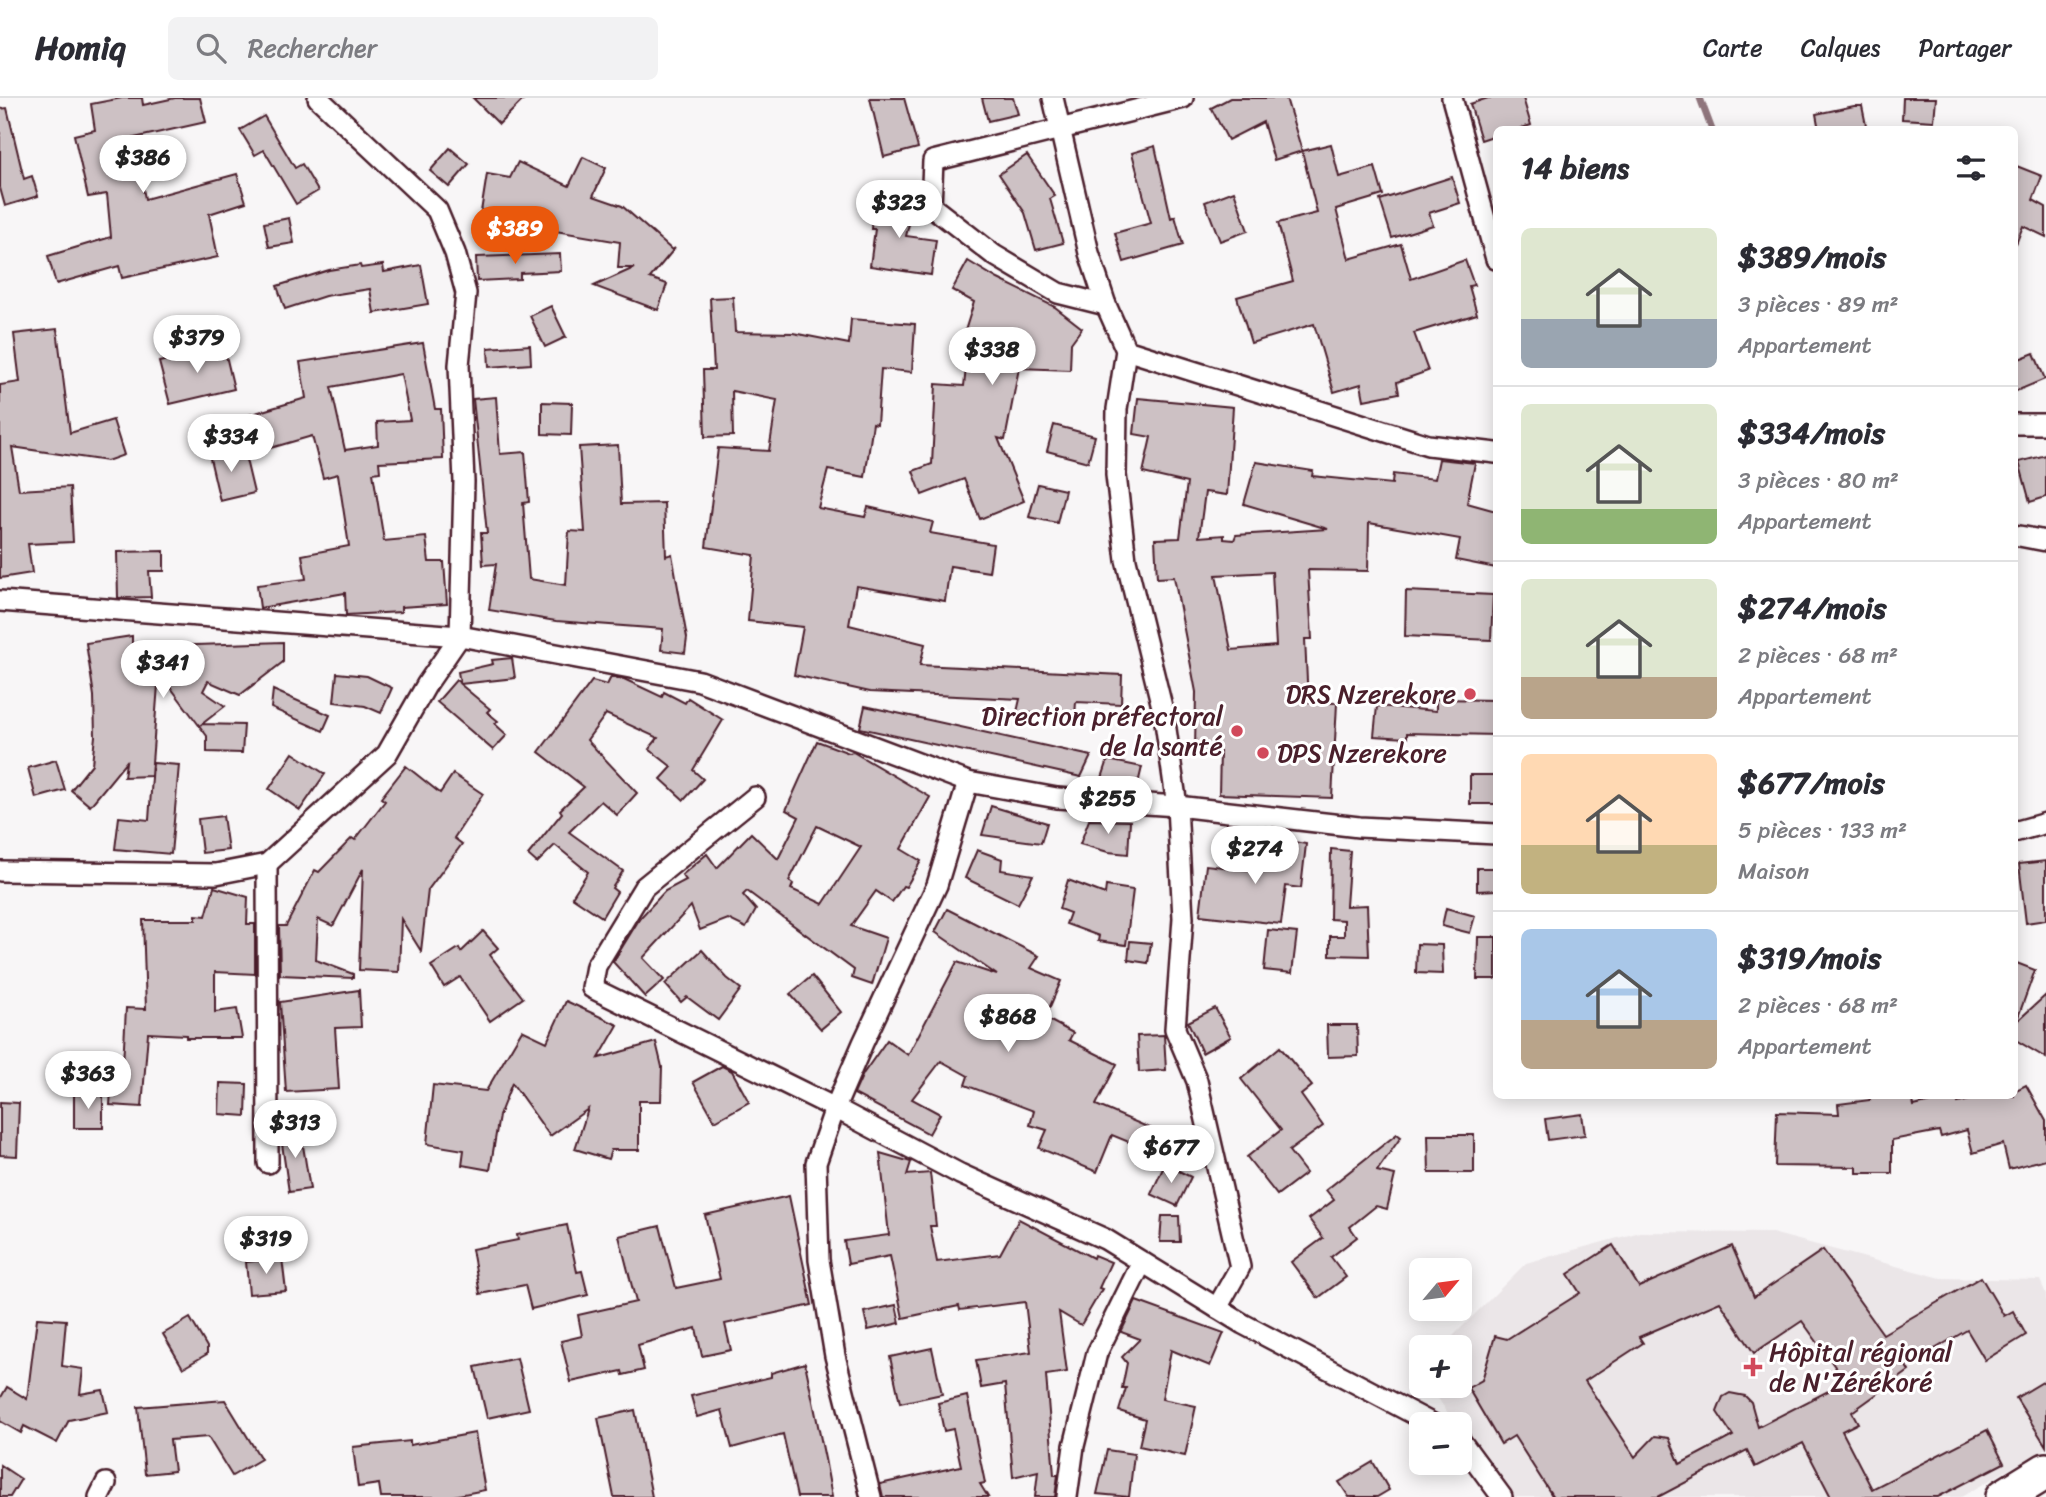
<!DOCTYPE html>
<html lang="fr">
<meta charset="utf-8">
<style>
body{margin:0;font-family:Sriracha,sans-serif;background:#f2f2f3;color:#2b2b33;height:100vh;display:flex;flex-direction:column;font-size:26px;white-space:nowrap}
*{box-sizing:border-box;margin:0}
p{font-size:23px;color:#7c7c81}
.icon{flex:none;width:38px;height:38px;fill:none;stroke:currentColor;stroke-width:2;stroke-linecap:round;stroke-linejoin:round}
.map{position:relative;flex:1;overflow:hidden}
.side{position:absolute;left:1493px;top:28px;width:525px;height:973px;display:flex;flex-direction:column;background:#fff;border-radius:10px;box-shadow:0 4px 18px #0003}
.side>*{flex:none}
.needle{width:46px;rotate:61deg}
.tools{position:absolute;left:1409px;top:1160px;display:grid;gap:14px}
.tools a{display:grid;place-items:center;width:63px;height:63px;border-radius:10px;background:#fff;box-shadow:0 4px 18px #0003;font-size:35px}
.price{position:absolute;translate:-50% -60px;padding:0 16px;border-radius:24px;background:#fff;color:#222;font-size:23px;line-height:46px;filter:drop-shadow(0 2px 4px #0008)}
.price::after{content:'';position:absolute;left:50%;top:42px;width:21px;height:16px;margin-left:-10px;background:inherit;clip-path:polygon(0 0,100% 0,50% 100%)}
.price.current{background:#ea580c;color:#fff}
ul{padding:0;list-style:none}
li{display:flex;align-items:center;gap:21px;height:175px;padding:0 28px}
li+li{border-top:2px solid #e1e1e2}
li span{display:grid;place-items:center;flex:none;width:196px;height:140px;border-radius:10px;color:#555}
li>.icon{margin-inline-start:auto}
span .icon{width:84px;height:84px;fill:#fffc;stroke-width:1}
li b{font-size:30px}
h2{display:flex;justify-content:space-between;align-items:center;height:84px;padding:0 28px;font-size:30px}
header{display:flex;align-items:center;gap:42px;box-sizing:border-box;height:98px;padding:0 35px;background:#fff;border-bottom:2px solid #e1e1e2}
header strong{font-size:33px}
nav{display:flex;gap:38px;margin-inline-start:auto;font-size:24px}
.search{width:490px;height:63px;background:#f2f2f3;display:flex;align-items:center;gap:18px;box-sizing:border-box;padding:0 24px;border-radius:10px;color:#7c7c81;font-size:26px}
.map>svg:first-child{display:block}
.built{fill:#ebe6e8}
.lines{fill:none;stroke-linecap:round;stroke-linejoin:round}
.stream{stroke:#8f747b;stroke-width:7}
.building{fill:#cdc1c4;stroke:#4a1f2b;stroke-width:2;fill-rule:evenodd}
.street-casing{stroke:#4a1f2b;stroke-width:24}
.highway-casing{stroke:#4a1f2b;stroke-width:40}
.street{stroke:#fff;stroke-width:19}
.highway{stroke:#fff;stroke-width:35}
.poi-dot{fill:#d1495b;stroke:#fff;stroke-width:2.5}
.labels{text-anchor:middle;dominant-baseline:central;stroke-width:6;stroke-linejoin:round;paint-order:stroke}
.poi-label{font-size:26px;fill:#4a1f2b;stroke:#fff;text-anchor:end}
</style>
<header>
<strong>Homiq</strong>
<div class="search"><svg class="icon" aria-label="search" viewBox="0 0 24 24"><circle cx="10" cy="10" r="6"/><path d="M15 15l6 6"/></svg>Rechercher</div>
<nav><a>Carte</a><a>Calques</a><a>Partager</a></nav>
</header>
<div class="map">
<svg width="2046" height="1399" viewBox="0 0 2046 1399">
<rect width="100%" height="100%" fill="#f8f6f7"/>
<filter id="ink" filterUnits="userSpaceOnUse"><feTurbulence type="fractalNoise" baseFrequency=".0143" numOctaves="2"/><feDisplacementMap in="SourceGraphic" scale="14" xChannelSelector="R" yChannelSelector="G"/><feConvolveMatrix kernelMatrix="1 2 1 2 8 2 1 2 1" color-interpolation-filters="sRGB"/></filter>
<g filter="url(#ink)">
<!-- built -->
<path class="built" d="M1640,1134L1772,1135L1941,1180L2040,1182L2046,1196V1350L1961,1399H1503L1460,1333V1326H1455L1430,1288H1460V1250L1442,1249L1526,1165Z"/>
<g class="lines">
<!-- stream -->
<path class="stream" d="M1700,0L1712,32"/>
</g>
<!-- building -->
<g class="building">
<path d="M122,0H142L143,7L175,0H200L206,24L134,40L145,101L237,76L246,104L209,116L218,159L122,180L119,168L56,186L48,158L111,139L107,96L88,99L74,37L95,32L91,6Z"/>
<path d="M473,0H525L499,26Z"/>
<path d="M870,0H904L918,50L884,59Z"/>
<path d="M982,0H1013L1018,16L988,23Z"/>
<path d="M1230,0H1286L1302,53L1274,62L1263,24L1228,42L1211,10Z"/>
<path d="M1488,0H1523L1531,27L1516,32H1496V37L1481,42L1470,6Z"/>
<path d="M1903,0H1936L1934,23L1902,21Z"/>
<path d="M1854,8H1862L1867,32H1819L1816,16Z"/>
<path d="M7,10L24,81L32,78L38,98L5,108L0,90V11Z"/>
<path d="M264,18L295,70L302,66L318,93L296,106L264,52L255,57L240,32Z"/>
<path d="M1331,46L1339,79L1375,69L1383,97L1336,111L1349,161L1401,146L1411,181L1465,162L1474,187L1469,188L1477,216L1414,235L1428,273L1397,284L1399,295L1364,302L1361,286L1334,294L1314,226L1251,245L1237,199L1293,183L1278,125L1317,115L1302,53Z"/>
<path d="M1155,48L1171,120L1175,118L1183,147L1124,164L1115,135L1151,125L1132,55Z"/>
<path d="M450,50L469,66L449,89L430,73Z"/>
<path d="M1027,57L1055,98L1050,101L1063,145L1036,152L1025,115L999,76Z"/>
<path d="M583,59L606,70L593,98L622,108L672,152L675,150L650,180L667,186L658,212L594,188L634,170H618L620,144L480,120L487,76L510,80L518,64L569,88Z"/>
<path d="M2014,67L2042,78L2033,102L2046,109V139L2023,128L2016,146Z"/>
<path d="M1452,79L1460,105L1429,115L1433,127L1392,140L1380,102Z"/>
<path d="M1234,93L1248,133L1220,143L1205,104Z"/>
<path d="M874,99L914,106L906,138L936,142L931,177L870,168L875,131H871Z"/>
<path d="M289,120L294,145L269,149L264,125Z"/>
<path d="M560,156L561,173L520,175V181L477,183L476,159Z"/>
<path d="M968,163L998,181L1055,209L1082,230L1071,245L1070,272L1019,270L1005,342L998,340L1024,403L980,421L964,381L922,397L913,373L932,366L936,286L964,288L968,252L960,249L974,204L952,192Z"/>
<path d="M360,167L361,170L383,167L384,174L421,167L428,206L374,215L370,191L325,198L285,211L277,188L329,172Z"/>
<path d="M733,199L735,234L793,235L849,246L851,221L915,226L912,274L881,271L877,326L873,325L865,379L828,372L818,410L865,419L868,409L933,424L930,435L993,446L989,474L950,468L945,503L856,488L849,527L925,546L920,567L1122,577L1121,606L1076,604L1075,618L1017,614L1020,601L870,594L794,577L803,529L748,523L754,457L706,449L718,350L769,353L777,302L732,293L733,338L705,339L703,272H714L710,200Z"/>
<path d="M551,208L566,239L545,249L530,218Z"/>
<path d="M57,231L70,335L113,322L124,357L107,363L12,349L19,392L70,389L73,444L28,446L32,475L0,480V287L20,284L14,236Z"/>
<path d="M423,245L435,311H441L443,361L379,364L380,374L373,375L384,443L426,439L429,464H444L447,506L401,509V514L346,517L345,495L260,510L257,487L306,481L302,457L349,448L338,376L323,380L312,338L250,356L239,320L306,300L300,264ZM401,276L410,322L377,324L378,347L345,352L331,289Z"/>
<path d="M530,247L531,266L489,269L488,250Z"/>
<path d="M224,249L234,291L170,306L159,264Z"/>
<path d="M2034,255L2045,281L2014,294V263Z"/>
<path d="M496,299L500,356L525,354L529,404L523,405L529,481L566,487L569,433L585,434L579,349L618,347L621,406L664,405L666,458L672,456L687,540L685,555L661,552L663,531L556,523L489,512L496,466L483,467L481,435H487L473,301Z"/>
<path d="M1138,300L1233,309L1227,397L1205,394L1199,439L1224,437V441L1234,442L1236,437L1328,431L1244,406L1256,364L1313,373L1312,378L1392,386L1393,376L1435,381L1439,361L1475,365L1467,405L1496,413V470L1456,462L1460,441L1369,425L1368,473L1308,472L1312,541H1305L1308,604L1337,605L1332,700L1219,696L1220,654L1195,653L1196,594L1174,479L1157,480L1155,441L1180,440L1187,385L1143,375L1151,339L1134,336ZM1272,474L1276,548L1231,552L1216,477Z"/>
<path d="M542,304L572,305L571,337L542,336Z"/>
<path d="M1054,327L1095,338L1088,364L1047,353Z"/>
<path d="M243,349L254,395L220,403L209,356Z"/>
<path d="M2046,357V399L2030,404L2019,364Z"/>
<path d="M1038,386L1065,392L1057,425L1029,419Z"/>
<path d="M164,453V473H149L151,499L118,500L117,454Z"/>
<path d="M1406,493L1493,497L1491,542L1405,538Z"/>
<path d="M132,538V558L165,557L166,548L283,544V564L240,597L208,583L203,593L225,608L202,626L244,627L242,655L207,654V638L159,574L151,678L124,679L126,664L90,708L71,692L92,666L95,638L94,598L86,545Z"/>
<path d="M512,560L515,580L460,586L490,611L487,614L498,623L495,626L507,637L493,652L437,604L456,582L460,585L458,574L493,566L492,562Z"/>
<path d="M337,575L367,578L392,590L381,615L365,608L334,604Z"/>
<path d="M611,579L624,581L662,599L664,594L685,605L688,600L723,622L693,672L703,681L684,702L661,681L672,669L649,651L658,640L606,616L587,642L637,695L617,717L601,703L569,734L623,773L612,790L617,794L602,819L572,799L588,774L555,747L537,765L528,757L562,715L560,712L584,689L539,654L592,583L607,587Z"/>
<path d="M273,592L330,617L323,633L271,610Z"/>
<path d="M1436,601L1496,602V637L1407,635V640L1374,638L1377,608L1436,613Z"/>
<path d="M865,608L938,624L1091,658L1081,679L860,630Z"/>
<path d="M817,643L849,655L853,654L930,699L901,751L921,763L906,789L903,788L892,804L876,793L851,828L886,840L872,887L852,880L854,872L747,793L743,797L756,812L746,830L728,821L700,832L691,808L643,860L664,882L645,899L613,864L640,820L665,793L686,782L682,777L707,756L717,770L751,735L778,761L799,719L786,712ZM817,728L861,749L823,806L791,791L793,786L789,783Z"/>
<path d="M293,655L325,676L300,712L269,691Z"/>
<path d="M56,662L65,692L36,700L28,670Z"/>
<path d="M1108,662L1142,669L1137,690L1101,683Z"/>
<path d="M153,665L179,667L171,756L115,751L119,719L149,722Z"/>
<path d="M406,668L440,695L453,676L483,696L454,740L462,746L428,792L421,853L401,821L399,874L359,872L363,771L333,828L318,821L316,862L353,876V880L280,877L279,828H286L315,772L319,774L352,740L355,742L385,703L381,700Z"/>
<rect x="1470" y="677" width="26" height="29"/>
<path d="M991,708L1047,725L1041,745L982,737Z"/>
<path d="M223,718L228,752L202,755L198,721Z"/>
<path d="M1089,722L1130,723L1128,756L1108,754L1080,746Z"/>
<path d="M1271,740L1306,746L1301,790L1286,788L1281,826L1200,817L1206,767L1266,774Z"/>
<path d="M1331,751L1350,753L1346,808L1367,807L1369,858L1330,857V838H1344V822L1330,821Z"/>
<path d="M977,752L1002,761L1001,772L1033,777L1018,806L965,780Z"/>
<path d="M2046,763V822L2026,825L2019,766Z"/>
<path d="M1477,770H1496V792L1477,793Z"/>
<path d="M1068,782L1105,796L1106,788L1133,792L1126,847L1098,843L1099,838L1066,826L1070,815L1059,811Z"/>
<path d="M214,789L248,799L247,826H255V876L215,874V914L237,911L242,940H186V937L148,935L142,1009L110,1007L113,965L123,966L126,910L146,911L143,822H196V817L206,818Z"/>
<path d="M1446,810L1475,818L1470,835L1442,828Z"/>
<path d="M947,811L1039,858L1031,870L1061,883L1045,920L1073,935L1069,942L1117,966L1096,1007L1187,1046L1180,1065L1112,1037L1097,1074L1039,1050L1047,1032L1030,1027L1034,1013L965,987L968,978L941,963L912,1001L940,1016L929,1036L854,996L863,976L887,942L908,957L957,864L997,877L935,834Z"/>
<path d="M1268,832L1297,835L1292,875L1264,872Z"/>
<path d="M483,833L498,850L490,857L523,900L490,923L460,879L444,889L431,868L459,850L461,854Z"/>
<path d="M1478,839H1496V881H1477Z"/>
<path d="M1130,843L1151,845L1148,865L1128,862Z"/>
<path d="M1417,846L1442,847L1443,876L1416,875Z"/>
<path d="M702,852L727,880L741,891L718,922L687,899L681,904L665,886Z"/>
<path d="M2014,864L2035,872L2017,922L2014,921Z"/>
<path d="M812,878L841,914L821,931L790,896Z"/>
<path d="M359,892L361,929L335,930L339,991L286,994L280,904Z"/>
<path d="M2046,897V960L2014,941V926Z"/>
<path d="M566,903L618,927L599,960L656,944L662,969L661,1003H639V1052H611L608,1061L575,1051L588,1011L550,1038L512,985L499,1018L490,1072L462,1067L464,1052L427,1046L433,987L486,993L522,932L547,944Z"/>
<path d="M1215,910L1231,939L1202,955L1188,924Z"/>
<path d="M1327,927H1357L1358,958L1328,959Z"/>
<path d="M1164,937L1166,972L1139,974L1137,938Z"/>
<path d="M1280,949L1312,988L1301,997L1323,1028L1289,1053L1306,1075L1277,1097L1247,1059L1281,1032L1241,981Z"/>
<path d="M722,968L732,973L749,1004L715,1023L693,984Z"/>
<path d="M220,985L247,986L246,1018L219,1016Z"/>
<path d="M2026,987L2046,1023V1061L2009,1071L2003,1046L1973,1055L1967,1032L1941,1039L1939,1033L1892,1042V1075H1857V1069L1775,1068L1777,1014L1839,1016L1838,1006L1870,1002L1869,998H1912L1914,1008L1956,998L1958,1005L1985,998H2014V993Z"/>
<path d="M74,996L103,997V1030H74Z"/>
<path d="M0,1004L19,1005L17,1058L0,1057Z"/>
<path d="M1582,1016L1585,1037L1548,1042L1545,1021Z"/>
<path d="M300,1029L310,1091L289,1094L280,1032Z"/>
<path d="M1397,1036L1401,1039L1377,1073L1395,1077L1387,1111L1376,1108L1350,1129L1357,1139L1331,1159L1346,1179L1318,1200L1291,1164L1323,1140L1309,1121L1334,1102L1326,1092Z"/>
<path d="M1428,1037H1474V1075H1429Z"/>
<path d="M880,1055L911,1064L907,1077L930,1075L936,1128H930L937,1164L1000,1156L1019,1121L1093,1160L1094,1157L1111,1164L1099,1190L1102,1191L1081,1227L1059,1214L1067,1274L1046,1277L1054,1377H1058L1055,1399H1035L1038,1373L1013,1379L1005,1286L981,1290L976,1262L1031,1254L1025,1204L960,1212L959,1208L903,1220L890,1158L848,1166L844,1143L889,1137Z"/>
<path d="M1165,1066L1191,1079L1177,1108L1151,1096Z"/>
<path d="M789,1098L812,1207L725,1226L731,1252L702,1258L696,1230L638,1247L644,1272L623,1277L622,1273L571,1284L561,1243L582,1238L578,1217L636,1204L619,1138L660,1128L676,1190L720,1181L705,1117Z"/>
<path d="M1162,1118H1179L1180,1144H1160Z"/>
<path d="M567,1127L577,1174L582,1173L588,1197L531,1211L525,1187L480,1196L472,1151L518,1142L517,1137Z"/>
<path d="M1613,1147L1639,1189L1732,1148L1754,1199L1823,1152L1883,1236L1981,1179L2004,1218L2013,1213L2026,1237L1985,1262L1967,1232L1906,1268L1909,1273L1852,1314L1858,1325L1842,1333L1872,1391L1987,1332L2004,1365L1938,1399H1831L1803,1345L1755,1369L1747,1352L1658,1399H1553L1514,1338L1501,1346L1468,1290L1482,1282L1495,1238L1507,1241L1580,1195L1568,1176ZM1720,1204L1754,1255L1802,1223L1846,1284L1758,1329L1751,1304L1745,1298L1730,1295L1723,1299L1717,1314L1733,1338L1680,1366L1669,1340L1655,1338L1635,1359L1585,1283L1643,1245L1639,1239Z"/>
<path d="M282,1160L286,1193L249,1196L246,1164Z"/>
<path d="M1136,1203L1224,1235L1210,1268L1171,1252L1162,1301L1196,1308L1185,1358L1139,1348L1145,1321L1119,1313L1126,1290H1122L1127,1265L1122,1259L1140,1241L1121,1234Z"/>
<path d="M896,1207L900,1225L868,1232L864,1214Z"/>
<path d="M37,1220L66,1222L62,1268L83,1271L80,1296L103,1292L108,1314L69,1322L57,1345L24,1328L21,1335L0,1323V1301L7,1289L27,1301Z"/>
<path d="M190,1220L207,1249V1256L183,1270L163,1236Z"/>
<path d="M932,1250L942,1296L900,1305L890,1259Z"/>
<path d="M517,1260L529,1311L487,1320L475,1269Z"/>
<path d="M805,1265L825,1361L832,1399H797L783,1336L732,1350L722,1312L697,1319L691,1298L771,1279V1275Z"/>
<path d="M2046,1282V1348L2016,1300Z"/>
<path d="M967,1298L985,1385L980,1386L988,1399H883L880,1386L961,1368L953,1331L944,1333L938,1305Z"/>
<path d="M225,1302L261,1361L232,1378L208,1339L170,1342L174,1373L145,1376L138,1309Z"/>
<path d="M635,1312L652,1399H614L598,1320Z"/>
<path d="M475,1335L485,1392L448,1399H381L379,1386L358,1389L353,1349L410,1343V1347Z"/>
<path d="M1107,1352L1134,1356L1129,1399L1097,1396Z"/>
<path d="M1373,1364L1389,1392L1377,1399H1349L1339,1384Z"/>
<path d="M0,1367L21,1381L10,1399H0Z"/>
</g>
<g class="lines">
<!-- street casing -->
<g class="street-casing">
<g id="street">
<path d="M1053,0L1089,155L1106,207L1126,252L1117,311L1116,377L1126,462L1164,617L1177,708L1183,820L1175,931L1197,983L1240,1169L1217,1210"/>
<path d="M1452,0L1496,161"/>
<path d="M1106,207L1058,195L994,157L931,108L933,63L1183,0"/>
<path d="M1126,252L1428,347L1496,355"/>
<path d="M2014,326H2046"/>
<path d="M2014,437L2046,443"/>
<path d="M0,503L460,538L700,583L968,684L1057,700L1177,708L1359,729L1496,736"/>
<path d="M755,699L644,789L596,868L592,890L835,1010L960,1076L1105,1141L1243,1226L1433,1326"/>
<path d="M2014,734L2046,725"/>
<path d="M267,766L268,1065"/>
<path d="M0,773L216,776L267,766L387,656L427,586L460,538L464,384L459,267L466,195L455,155L437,112L318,0"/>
<path d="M1460,1342L1502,1399"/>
<path d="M99,1399L106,1385"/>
<path d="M871,1399L835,1258L819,1162L816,1065L835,1010L863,945L937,787L968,684"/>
<path d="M1067,1399L1074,1348L1097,1255L1142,1164"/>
</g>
</g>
<!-- highway casing -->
<g class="highway-casing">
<path id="highway" d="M2004,1399L2046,1373"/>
</g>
<!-- street -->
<use href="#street" class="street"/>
<!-- highway -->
<use href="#highway" class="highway"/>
</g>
</g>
<!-- markers -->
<g class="poi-dot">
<circle cx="1470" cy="596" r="7"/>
<circle cx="1237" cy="633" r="7"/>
<circle cx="1263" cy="655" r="7"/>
<path d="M1749.5 1258.5h7v7h7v7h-7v7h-7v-7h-7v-7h7z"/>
</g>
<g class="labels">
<!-- poi labels -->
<g class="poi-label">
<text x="1456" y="596">DRS Nzerekore</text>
<text x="1223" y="618">Direction préfectoral<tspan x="1223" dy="30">de la santé</tspan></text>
<text x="1277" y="655" text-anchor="start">DPS Nzerekore</text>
<text x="1769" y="1254" text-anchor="start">Hôpital régional<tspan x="1769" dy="30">de N'Zérékoré</tspan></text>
</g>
</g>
</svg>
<div class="tools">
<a><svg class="needle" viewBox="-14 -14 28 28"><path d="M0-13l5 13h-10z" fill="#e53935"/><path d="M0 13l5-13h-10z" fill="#7c7c81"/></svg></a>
<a>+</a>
<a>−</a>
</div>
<b class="price" style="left:143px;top:97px">$386</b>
<b class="price" style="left:899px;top:142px">$323</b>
<b class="price current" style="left:515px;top:168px">$389</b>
<b class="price" style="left:197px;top:277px">$379</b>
<b class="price" style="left:992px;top:289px">$338</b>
<b class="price" style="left:231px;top:376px">$334</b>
<b class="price" style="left:163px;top:602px">$341</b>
<b class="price" style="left:1108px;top:738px">$255</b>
<b class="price" style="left:1255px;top:788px">$274</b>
<b class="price" style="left:1008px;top:956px">$868</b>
<b class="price" style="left:88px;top:1013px">$363</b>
<b class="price" style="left:295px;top:1062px">$313</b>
<b class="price" style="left:1171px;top:1087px">$677</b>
<b class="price" style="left:266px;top:1178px">$319</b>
<section class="side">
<h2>14 biens<svg class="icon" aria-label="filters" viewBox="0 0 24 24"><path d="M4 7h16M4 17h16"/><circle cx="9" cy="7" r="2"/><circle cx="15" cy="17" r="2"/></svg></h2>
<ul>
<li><span style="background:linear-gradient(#dfe7d0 65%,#9aa5b1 0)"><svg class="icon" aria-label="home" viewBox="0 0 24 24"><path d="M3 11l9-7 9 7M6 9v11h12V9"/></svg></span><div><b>$389/mois</b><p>3 pièces · 89 m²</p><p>Appartement</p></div></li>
<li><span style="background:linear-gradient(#dfe7d0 75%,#8fb573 0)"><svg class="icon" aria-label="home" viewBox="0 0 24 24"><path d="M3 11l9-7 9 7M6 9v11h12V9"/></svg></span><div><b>$334/mois</b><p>3 pièces · 80 m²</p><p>Appartement</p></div></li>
<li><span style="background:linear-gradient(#dfe7d0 70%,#b9a48a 0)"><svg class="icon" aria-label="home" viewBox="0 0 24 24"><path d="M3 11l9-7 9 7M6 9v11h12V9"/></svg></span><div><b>$274/mois</b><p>2 pièces · 68 m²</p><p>Appartement</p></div></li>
<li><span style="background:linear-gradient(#ffd9b3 65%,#c2b280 0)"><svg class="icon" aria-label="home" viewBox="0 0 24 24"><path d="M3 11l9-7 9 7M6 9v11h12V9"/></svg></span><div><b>$677/mois</b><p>5 pièces · 133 m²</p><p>Maison</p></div></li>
<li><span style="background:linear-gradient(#a9c7e8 65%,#b9a48a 0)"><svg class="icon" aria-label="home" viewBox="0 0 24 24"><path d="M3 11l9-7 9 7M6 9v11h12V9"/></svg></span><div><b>$319/mois</b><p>2 pièces · 68 m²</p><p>Appartement</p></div></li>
</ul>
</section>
</div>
